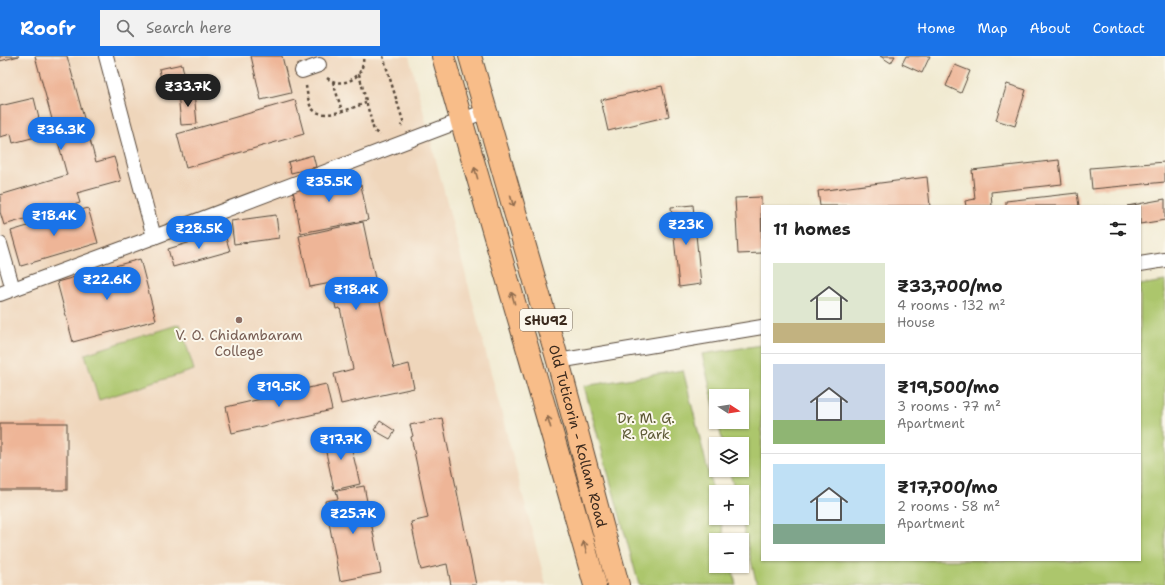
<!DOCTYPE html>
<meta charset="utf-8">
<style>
body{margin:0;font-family:"Shantell Sans",sans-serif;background:#f2f2f2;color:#222;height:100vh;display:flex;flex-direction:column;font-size:15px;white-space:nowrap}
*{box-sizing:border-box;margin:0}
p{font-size:13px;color:#767676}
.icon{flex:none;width:22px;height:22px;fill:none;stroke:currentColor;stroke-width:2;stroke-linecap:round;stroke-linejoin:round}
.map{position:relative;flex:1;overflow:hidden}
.sheet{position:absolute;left:761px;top:149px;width:380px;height:356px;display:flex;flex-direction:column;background:#fff;border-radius:0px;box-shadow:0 1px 3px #0004}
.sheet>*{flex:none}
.needle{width:26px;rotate:102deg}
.buttons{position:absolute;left:709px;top:333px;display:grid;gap:8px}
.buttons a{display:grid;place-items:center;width:40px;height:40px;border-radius:0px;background:#fff;box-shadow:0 1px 3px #0004;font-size:20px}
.price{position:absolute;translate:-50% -34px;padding:0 9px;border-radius:14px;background:#1a73e8;color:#fff;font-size:13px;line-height:26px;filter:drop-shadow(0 1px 2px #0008)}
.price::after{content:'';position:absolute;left:50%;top:24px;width:12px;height:9px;margin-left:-6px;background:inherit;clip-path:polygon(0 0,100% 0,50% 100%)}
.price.on{background:#222;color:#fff}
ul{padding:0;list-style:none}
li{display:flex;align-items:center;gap:12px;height:100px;padding:0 12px}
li+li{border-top:1px solid #e0e0e0}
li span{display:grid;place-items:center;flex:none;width:112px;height:80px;border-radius:0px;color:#555}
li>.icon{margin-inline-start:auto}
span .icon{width:48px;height:48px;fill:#fffc;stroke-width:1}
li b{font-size:17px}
h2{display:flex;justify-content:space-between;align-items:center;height:48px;padding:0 12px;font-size:17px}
header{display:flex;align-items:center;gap:24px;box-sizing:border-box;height:56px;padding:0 20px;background:#1a73e8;color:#fff}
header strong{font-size:19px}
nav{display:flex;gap:22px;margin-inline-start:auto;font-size:14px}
.search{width:280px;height:36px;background:#f2f2f2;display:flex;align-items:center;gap:10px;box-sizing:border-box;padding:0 14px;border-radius:0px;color:#767676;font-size:15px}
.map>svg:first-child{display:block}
.built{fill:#efd6bb}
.green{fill:#acc66c;stroke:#747845}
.building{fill:#eeb597}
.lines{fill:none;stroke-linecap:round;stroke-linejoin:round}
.minor-casing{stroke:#564739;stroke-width:16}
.primary-casing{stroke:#564739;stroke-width:24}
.path{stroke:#564739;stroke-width:2.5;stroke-dasharray:3 3;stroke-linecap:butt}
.minor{stroke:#fff;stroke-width:14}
.primary{stroke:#f8bd89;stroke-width:22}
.oneway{stroke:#906c4e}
.education-dot{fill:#8d6e63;stroke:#fbf7ec;stroke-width:1.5}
.labels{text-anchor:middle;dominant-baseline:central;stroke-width:4;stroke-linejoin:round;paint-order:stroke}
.shield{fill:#fbf7ec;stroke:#75685c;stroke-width:1}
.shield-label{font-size:13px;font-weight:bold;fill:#3b2a1e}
.education-label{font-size:14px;fill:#785e54;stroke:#fbf7ec}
.park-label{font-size:14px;fill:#5d5935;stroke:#fbf7ec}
.street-label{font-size:14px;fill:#3b2a1e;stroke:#fbf7ec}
</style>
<header>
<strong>Roofr</strong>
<div class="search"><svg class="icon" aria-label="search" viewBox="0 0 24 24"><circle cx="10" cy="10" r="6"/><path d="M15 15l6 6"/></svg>Search here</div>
<nav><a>Home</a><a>Map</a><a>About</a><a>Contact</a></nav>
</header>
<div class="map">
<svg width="1165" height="529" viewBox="0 0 1165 529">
<rect width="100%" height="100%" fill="#fbf7ec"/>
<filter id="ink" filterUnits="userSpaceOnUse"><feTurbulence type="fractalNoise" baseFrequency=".025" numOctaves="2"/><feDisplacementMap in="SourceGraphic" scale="8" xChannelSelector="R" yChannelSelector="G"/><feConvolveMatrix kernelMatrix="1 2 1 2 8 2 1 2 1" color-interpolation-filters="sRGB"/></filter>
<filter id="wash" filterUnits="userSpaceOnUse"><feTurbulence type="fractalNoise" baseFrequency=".012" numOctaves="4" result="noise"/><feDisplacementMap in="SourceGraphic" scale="16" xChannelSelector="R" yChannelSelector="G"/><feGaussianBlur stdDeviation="0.9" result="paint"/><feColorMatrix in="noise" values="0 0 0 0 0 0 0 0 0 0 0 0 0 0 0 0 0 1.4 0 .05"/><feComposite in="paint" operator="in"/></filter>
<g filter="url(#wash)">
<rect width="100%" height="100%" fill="#f1ead1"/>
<!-- built -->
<path class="built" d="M0,0H409L546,529H0Z"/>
<!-- green -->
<g class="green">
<path d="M1165,225V529H757L741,462H742V436H735L729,414H742V388H723L718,366H742V340H716V357L702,298L762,289V504H1140V229Z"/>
<path d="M180,268L194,314L99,344L85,298Z"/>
<path d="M683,314L716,447V462H720L725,484H716V510H732L736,529H639L584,330Z"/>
</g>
<g id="blocks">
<!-- building -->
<g class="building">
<path d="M0,0H19L0,5Z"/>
<path d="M35,0H67L96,106L114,101L121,125L77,137L80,147L4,169L0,156V139L67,119Z"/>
<path d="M251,0H282L291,37L261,44Z"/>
<path d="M880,0H895L891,7Z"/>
<path d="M906,0H930L922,17L902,8Z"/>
<path d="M182,8L186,28L163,33L159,13Z"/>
<path d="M955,9L970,15L961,37L946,30Z"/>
<path d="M1007,28L1026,34L1015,70L996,64Z"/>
<path d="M662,30L669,60L608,75L601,44Z"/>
<path d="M194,36L197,68L181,69L178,37Z"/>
<path d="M34,42L43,79L13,87L11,78L0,81V50Z"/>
<path d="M295,44L304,78L186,112L177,78Z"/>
<path d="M313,99L316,111L291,117L288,106Z"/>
<path d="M1059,104L1062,128L991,136L992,150H966L965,145L975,143L972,114Z"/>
<path d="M1165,106V126L1092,133L1090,112Z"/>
<path d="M349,118L352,131L361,129L368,164L301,177L292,129Z"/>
<path d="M927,121L930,150H820L818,135Z"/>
<path d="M1077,137L1079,150H1006V145Z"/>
<path d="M761,141L762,197L738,198L735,142Z"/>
<path d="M1165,143V164L1140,168V150H1127Z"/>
<path d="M693,149L701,228L679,231L671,151Z"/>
<path d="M88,152L98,187L21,210L11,175Z"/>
<path d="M276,159L279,182L234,188L231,165Z"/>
<path d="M363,166L394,312L409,308L414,332L341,348L334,318L353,313L340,252L336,253L331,227L310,231L299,180Z"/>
<path d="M224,176L230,195L173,211L168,193Z"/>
<path d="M140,203L156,264L73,286L57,226Z"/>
<path d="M326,328L332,354L232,377L226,351Z"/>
<path d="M442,362L476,529H451L447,508L421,514L411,466L428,462L411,381L413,380L410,369Z"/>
<path d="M380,365L395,375L390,383L374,374Z"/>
<rect x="0" y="367" width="67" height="67"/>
<path d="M348,377L360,428L334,434L323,382Z"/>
<path d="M364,430L381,517L340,525L325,445L338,443L336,435Z"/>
</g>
</g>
</g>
<g filter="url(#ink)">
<use href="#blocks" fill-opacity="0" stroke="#564739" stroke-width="1"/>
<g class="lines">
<!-- minor casing -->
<g class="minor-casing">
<g id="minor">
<path d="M106,0L154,181"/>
<path d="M302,15L319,9"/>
<path d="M0,188L13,233"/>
<path d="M1140,208L1165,204"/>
<path d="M0,238L154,181L486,55"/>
<path d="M558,305L762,271"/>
</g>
</g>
<!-- primary casing -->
<g class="primary-casing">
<g id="primary">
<path d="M443,0C493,177 546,352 595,529"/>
<path id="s1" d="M470,0L558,305L618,529"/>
</g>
</g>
<!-- path -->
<g class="path">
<path d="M383,0L403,65L401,70"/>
<path d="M359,18L374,75L380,79"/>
<path d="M327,22C343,34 366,21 363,0"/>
<path d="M333,26L342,55"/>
<path d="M306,30C307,35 308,46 311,51C321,67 353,51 366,47"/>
</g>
<!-- minor -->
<use href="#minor" class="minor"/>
<!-- primary -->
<use href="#primary" class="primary"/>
</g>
<!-- one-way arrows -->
<defs><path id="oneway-shaft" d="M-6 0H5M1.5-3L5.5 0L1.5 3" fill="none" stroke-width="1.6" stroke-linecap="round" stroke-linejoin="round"/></defs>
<g class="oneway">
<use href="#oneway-shaft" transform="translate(476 117) rotate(-106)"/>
<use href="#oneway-shaft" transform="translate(512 145) rotate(74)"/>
<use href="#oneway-shaft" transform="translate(513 242) rotate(-106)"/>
<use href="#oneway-shaft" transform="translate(549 366) rotate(-106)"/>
<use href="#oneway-shaft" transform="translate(585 491) rotate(-105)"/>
</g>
</g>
<!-- markers -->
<circle class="education-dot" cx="239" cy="264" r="4"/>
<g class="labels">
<!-- shield labels -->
<rect class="shield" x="520" y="253" width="52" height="22" rx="3"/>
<g class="shield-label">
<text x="546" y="264">SHU92</text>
</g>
<!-- education labels -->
<g class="education-label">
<text x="239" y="279">V. O. Chidambaram<tspan x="239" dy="16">College</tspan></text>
</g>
<!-- park labels -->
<g class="park-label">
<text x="646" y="362">Dr. M. G.<tspan x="646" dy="16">R. Park</tspan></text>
</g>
<!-- street labels -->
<g class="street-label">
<text stroke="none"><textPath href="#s1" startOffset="395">Old Tuticorin - Kollam Road</textPath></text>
</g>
</g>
</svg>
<div class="buttons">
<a><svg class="needle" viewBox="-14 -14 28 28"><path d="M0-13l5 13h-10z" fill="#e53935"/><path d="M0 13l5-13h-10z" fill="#767676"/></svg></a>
<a><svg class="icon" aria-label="layers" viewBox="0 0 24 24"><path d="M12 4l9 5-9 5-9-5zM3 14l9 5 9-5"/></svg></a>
<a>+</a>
<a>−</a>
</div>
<b class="price on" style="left:188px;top:52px">₹33.7K</b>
<b class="price" style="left:61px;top:95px">₹36.3K</b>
<b class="price" style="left:329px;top:147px">₹35.5K</b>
<b class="price" style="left:54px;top:181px">₹18.4K</b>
<b class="price" style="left:686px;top:190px">₹23K</b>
<b class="price" style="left:199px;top:194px">₹28.5K</b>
<b class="price" style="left:107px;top:245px">₹22.6K</b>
<b class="price" style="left:356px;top:255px">₹18.4K</b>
<b class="price" style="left:279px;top:352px">₹19.5K</b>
<b class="price" style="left:341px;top:405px">₹17.7K</b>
<b class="price" style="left:353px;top:479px">₹25.7K</b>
<section class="sheet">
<h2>11 homes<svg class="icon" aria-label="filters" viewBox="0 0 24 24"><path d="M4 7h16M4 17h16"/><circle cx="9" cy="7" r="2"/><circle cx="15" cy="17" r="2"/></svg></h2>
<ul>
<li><span style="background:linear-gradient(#dfe7d0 75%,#c2b280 0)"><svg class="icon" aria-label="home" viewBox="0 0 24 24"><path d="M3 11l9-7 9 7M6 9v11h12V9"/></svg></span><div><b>₹33,700/mo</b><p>4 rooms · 132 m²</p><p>House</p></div></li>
<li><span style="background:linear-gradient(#c9d6e8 70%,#8fb573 0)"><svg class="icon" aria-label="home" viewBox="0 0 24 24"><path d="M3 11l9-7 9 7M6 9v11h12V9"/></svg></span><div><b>₹19,500/mo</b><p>3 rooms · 77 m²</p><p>Apartment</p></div></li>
<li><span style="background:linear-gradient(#bfe0f5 75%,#7fa58c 0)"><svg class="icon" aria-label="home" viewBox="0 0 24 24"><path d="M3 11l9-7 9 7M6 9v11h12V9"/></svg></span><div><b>₹17,700/mo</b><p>2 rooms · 58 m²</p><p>Apartment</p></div></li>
</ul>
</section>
</div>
